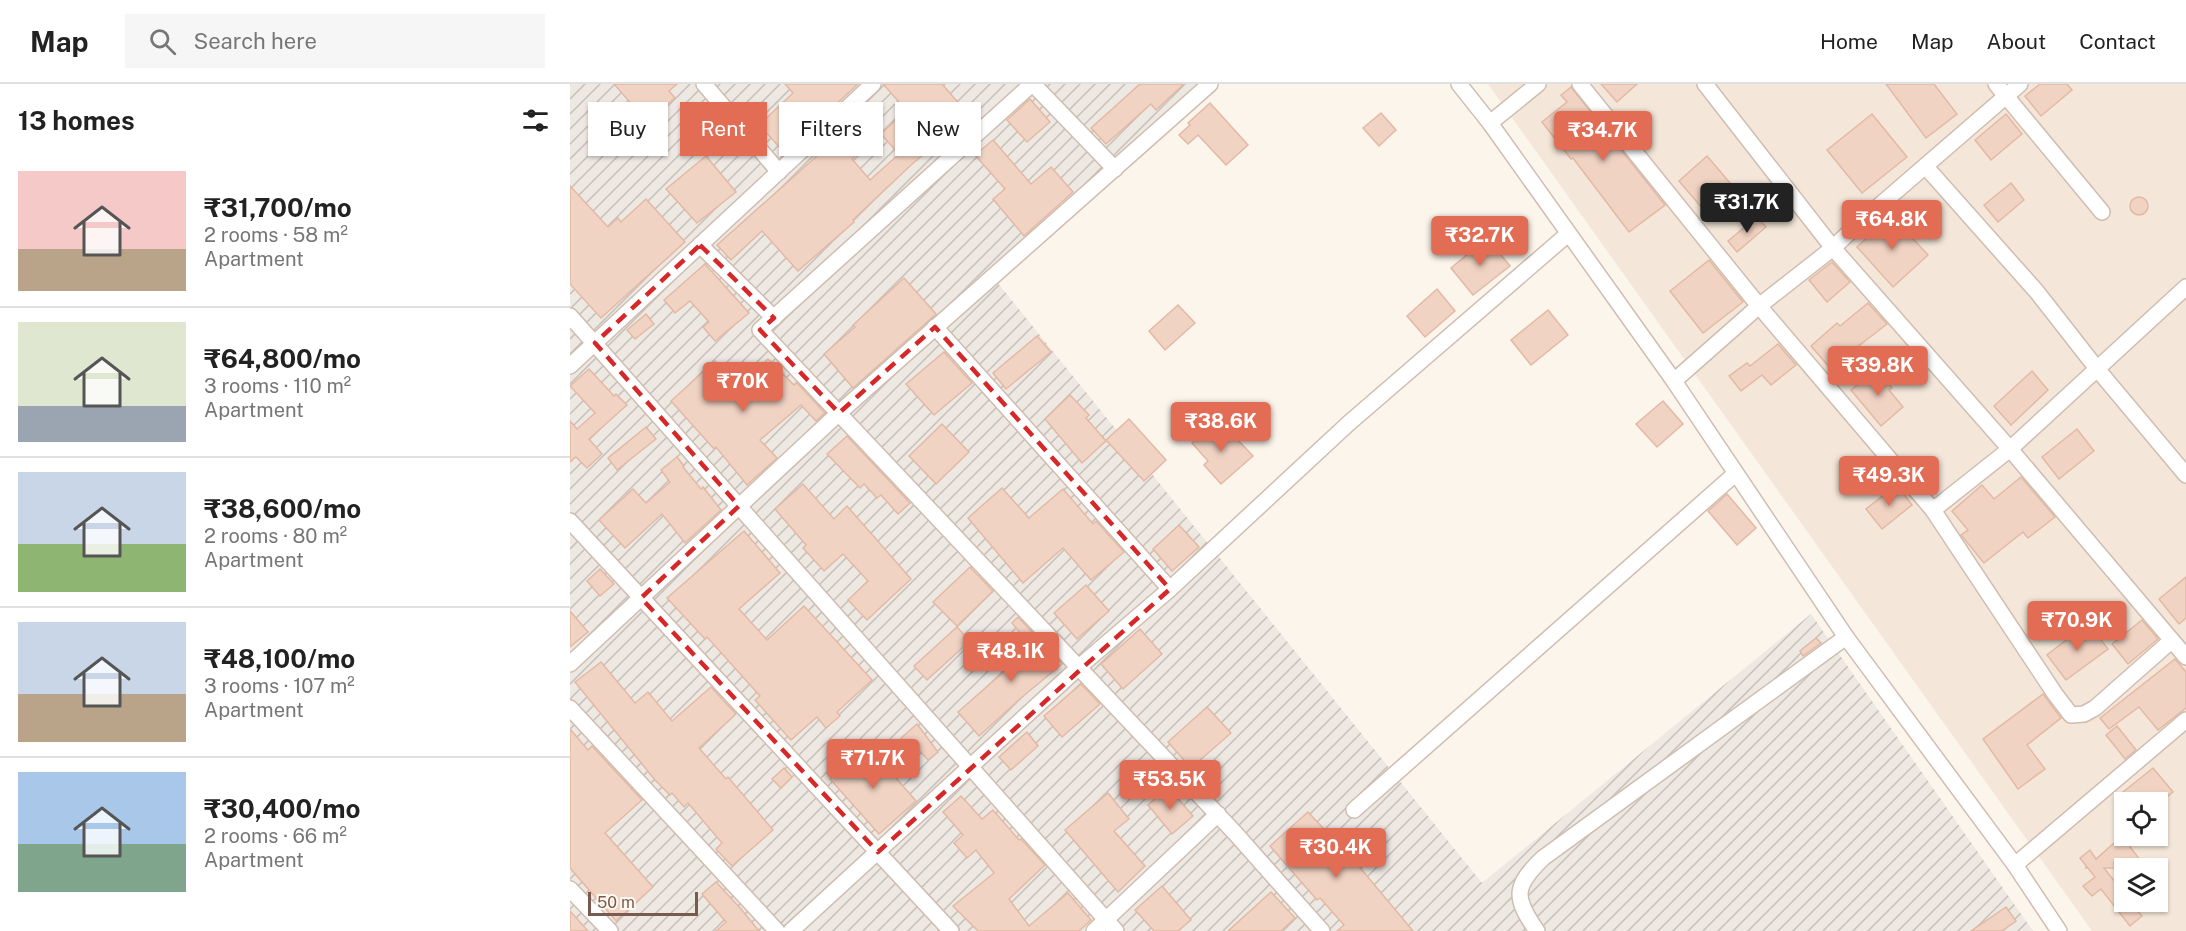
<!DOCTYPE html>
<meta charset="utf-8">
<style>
body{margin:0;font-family:"Public Sans",sans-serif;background:#f6f6f6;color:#222;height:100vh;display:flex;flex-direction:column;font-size:22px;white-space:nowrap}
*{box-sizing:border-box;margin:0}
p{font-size:20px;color:#767676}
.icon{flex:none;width:33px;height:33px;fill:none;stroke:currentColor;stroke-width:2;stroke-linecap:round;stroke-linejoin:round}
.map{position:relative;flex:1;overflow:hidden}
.sheet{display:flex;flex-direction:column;background:#fff;width:570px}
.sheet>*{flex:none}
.hud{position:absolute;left:18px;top:18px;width:570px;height:54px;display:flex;gap:12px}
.tools{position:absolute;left:1544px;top:708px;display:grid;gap:12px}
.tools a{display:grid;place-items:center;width:54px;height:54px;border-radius:0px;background:#fff;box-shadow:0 2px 4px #0004;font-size:30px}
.scale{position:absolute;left:18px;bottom:15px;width:110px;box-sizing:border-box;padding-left:6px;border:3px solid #785b4e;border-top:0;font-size:16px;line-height:21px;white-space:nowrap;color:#785b4e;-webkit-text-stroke:4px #fff9f2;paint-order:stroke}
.price{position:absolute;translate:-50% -51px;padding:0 14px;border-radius:6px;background:#e36d54;color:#fff;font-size:20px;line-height:39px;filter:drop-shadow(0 2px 3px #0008)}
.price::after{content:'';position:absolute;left:50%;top:36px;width:18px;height:14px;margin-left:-9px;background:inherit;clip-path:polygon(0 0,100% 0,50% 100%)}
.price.current{background:#222;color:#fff}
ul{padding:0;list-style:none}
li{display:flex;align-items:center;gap:18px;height:150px;padding:0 18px}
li+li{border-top:2px solid #e0e0e0}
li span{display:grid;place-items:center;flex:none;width:168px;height:120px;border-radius:0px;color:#555}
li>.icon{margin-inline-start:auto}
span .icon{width:72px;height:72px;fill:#fffc;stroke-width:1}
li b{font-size:26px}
h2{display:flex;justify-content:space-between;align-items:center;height:72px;padding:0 18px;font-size:26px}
.pill{padding:0 21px;border-radius:0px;background:#fff;box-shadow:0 2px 4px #0004;font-size:21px;line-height:54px}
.pill.current{background:#e36d54;color:#fff}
header{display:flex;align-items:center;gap:36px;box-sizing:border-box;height:84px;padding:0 30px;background:#fff;border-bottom:2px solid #e0e0e0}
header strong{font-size:28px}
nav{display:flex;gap:33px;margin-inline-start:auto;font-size:21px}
.search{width:420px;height:54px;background:#f6f6f6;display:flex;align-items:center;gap:15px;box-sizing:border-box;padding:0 21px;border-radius:0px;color:#767676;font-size:22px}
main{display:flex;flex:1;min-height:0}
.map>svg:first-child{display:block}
.residential{fill:#f4e7d9;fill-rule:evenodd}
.industrial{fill:url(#industrial-furrows)}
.building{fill:#f1d3c3;stroke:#e4b9a3;stroke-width:1.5}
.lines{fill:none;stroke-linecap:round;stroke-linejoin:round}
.minor-casing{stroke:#cfbdb0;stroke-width:18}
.minor{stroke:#fff;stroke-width:15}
.marked{fill:none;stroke:#d62828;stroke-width:4.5;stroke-dasharray:12 8;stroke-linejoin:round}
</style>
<header>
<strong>Map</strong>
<div class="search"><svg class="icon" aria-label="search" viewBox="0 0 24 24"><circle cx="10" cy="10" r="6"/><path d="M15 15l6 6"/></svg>Search here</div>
<nav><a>Home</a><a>Map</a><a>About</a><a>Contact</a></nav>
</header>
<main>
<section class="sheet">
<h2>13 homes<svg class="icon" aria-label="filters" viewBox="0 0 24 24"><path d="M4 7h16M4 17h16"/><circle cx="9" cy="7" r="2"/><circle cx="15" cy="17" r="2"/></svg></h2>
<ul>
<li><span style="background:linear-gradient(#f6c9c9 65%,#b9a48a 0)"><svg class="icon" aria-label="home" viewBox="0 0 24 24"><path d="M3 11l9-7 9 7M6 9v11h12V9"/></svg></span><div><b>₹31,700/mo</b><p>2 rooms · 58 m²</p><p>Apartment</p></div></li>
<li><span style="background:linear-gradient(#dfe7d0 70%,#9aa5b1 0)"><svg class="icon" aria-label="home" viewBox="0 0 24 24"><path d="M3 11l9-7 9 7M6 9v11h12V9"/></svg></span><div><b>₹64,800/mo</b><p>3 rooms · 110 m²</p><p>Apartment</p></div></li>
<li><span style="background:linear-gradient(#c9d6e8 60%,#8fb573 0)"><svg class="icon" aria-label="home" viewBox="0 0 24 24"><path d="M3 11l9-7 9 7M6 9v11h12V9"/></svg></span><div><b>₹38,600/mo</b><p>2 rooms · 80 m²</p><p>Apartment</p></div></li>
<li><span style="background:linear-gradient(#c9d6e8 60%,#b9a48a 0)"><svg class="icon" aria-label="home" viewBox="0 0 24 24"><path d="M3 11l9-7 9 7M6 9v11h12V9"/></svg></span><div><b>₹48,100/mo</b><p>3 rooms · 107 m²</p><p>Apartment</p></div></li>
<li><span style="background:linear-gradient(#a9c7e8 60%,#7fa58c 0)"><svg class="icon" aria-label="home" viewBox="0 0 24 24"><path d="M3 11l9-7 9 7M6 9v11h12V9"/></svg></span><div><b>₹30,400/mo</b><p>2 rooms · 66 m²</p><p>Apartment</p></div></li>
</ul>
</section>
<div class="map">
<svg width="1616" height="847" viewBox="0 0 1616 847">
<defs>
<pattern id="industrial-furrows" width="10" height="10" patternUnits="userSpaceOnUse" patternTransform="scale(1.5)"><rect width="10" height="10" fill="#eee8e3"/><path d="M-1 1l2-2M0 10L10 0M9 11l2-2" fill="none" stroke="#c6bfba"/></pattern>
</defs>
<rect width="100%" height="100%" fill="#fcf5eb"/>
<!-- residential -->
<path class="residential" d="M918,0H1616V847H1522ZM1554,718H1587V752H1554ZM1554,784H1587V818H1554Z"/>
<!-- industrial -->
<path class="industrial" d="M0,0H627L423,193L912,799L1241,530L1463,847H0Z"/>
<!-- building -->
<g class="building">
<path d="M44,0H107L99,7L105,14L77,38Z"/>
<path d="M215,0H288L214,68L189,41L223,9Z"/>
<path d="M313,0H372L399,31L340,82L283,136L284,138L228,187L192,147L161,176L147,161L294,30L309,47L284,70L286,71L282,75L300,96L329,70L311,50L336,26Z"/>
<path d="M570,0H614L586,26L581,20L536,60L521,44Z"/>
<path d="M1031,0H1067L1047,18Z"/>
<path d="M1316,0H1364L1387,30L1356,54Z"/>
<path d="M1470,0H1497L1502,6L1471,32L1455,12Z"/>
<path d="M1001,3L1095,121L1059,148L1003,74L1001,75L972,38L997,18L991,11Z"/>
<path d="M460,15L480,38L457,58L437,36Z"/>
<path d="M640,19L678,61L656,81L628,51L618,60L609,51L620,41L618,39Z"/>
<path d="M811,29L826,46L809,62L793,44Z"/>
<path d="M1302,30L1337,73L1292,109L1257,66Z"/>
<path d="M1436,30L1452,50L1421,76L1405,56Z"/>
<path d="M423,56L461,100L481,83L503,108L454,152L423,115L435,105L405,71Z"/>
<path d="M136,72L166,108L127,139L96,105Z"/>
<path d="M1137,72L1160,99L1132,124L1109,97Z"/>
<path d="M1441,99L1454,116L1428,138L1414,121Z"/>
<path d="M0,102L38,143L48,134L51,138L76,115L115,158L31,234L0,200Z"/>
<circle cx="1569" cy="122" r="9"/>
<path d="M1321,131L1358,171L1323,203L1287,163Z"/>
<path d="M1187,133L1196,143L1167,168L1158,157Z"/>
<path d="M917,154L940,182L903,211L881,184Z"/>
<path d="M1139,176L1173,218L1133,249L1100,207Z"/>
<path d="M1262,178L1280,198L1257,218L1239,196Z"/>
<path d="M135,180L179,229L145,257L133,243L139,238L120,217L105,229L94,216Z"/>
<path d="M334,194L366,230L283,304L254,270L285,243L283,241Z"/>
<path d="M867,205L885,227L855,253L837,232Z"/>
<path d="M1298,219L1317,240L1260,284L1241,262L1267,239L1270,242Z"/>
<path d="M608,221L625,239L595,266L579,247Z"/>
<path d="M978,226L998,251L961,281L941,256Z"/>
<path d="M76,230L84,240L65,255L57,246Z"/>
<path d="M467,252L481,268L436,305L423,289Z"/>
<path d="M1208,260L1226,281L1201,301L1192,291L1171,307L1159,292L1177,279L1180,282Z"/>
<path d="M374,268L402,299L364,331L336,300Z"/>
<path d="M198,275L224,301L227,299L255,329L246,337L231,321L190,356L207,374L177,401L146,363L144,365L101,317L145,277L168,302Z"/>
<path d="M19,285L44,312L46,310L57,321L19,355L32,370L17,384L6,373L0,378V337L7,345L25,329L0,302Z"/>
<path d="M1307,285L1322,304L1319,306L1333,323L1311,342L1281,306Z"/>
<path d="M1462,287L1478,306L1441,341L1424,322Z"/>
<path d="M500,311L519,331L516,334L536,357L512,379L475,335Z"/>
<path d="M1093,317L1113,340L1087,363L1066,340Z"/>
<path d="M559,335L596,376L574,397L536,356Z"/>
<path d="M645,338L662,356L665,353L683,372L651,400L634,381L638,377L622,359Z"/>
<path d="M372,340L399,368L366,400L339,372Z"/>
<path d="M76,343L86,355L47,386L38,374Z"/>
<path d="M1507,345L1524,367L1489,395L1472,373Z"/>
<path d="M277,352L340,419L328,430L311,411L307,414L294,400L290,404L257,370Z"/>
<path d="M107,373L114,382L113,383L131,405L133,403L151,426L115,459L92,430L55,464L29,436L63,405L76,419L100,398L91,386Z"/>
<path d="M1451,393L1485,433L1458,454L1453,448L1414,479L1391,451L1398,446L1382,427L1412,401L1424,415Z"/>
<path d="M233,400L264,435L277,422L341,495L297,536L278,516L298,497L273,470L254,487L233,464L236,461L205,425Z"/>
<path d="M1327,401L1342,421L1312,445L1296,425Z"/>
<path d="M432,404L459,434L493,405L523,440L526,437L554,468L521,496L493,464L453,499L398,434Z"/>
<path d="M1157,410L1186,444L1167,461L1138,427Z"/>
<path d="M609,441L629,463L602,487L583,465Z"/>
<path d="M174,447L210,489L169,525L197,556L234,522L302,596L267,628L270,632L256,644L247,633L221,656L185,616L190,612L137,553L135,555L97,514Z"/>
<path d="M400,483L423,507L387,542L363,518Z"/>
<path d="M30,485L44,500L30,512L17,497Z"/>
<path d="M1616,493V534L1609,540L1589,515Z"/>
<path d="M516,501L539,527L507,555L484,529Z"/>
<path d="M0,527L18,548L0,563Z"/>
<path d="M448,533L492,580L451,614L409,652L388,628L462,563L442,539Z"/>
<path d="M1572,536L1588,555L1558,580L1542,560Z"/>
<path d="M1518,539L1538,565L1496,596L1477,571Z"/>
<path d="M387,543L400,557L357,596L344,582Z"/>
<path d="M570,545L592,570L553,605L531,580Z"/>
<path d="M1246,554L1251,559L1233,572L1230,567Z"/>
<path d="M1605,575L1616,588V624L1588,646L1569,623L1539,645L1530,634Z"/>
<path d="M31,578L65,619L78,608L102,637L141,603L166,630L129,664L156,695L158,693L203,746L162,782L146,765L152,759L118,719L114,723L102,709L100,711L85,696L5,598Z"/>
<path d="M511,600L530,620L492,653L474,632Z"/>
<path d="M1473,610L1491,634L1457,661L1475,685L1448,705L1413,655Z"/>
<path d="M637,623L661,649L621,684L598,658Z"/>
<path d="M347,640L368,668L358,676L347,664L343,668L331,654Z"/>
<path d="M1547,642L1566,666L1555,675L1536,651Z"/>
<path d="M0,645L18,666L22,662L72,716L35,749L83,803L46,837L0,784Z"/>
<path d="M457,648L468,662L441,686L429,673Z"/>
<path d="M298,662L346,717L309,750L260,695Z"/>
<path d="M214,684L222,693L211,704L202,695Z"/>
<path d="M1583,684L1603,708L1591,718L1554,719L1548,712Z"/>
<path d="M598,703L623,732L602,750L578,721Z"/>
<path d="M538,709L559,735L544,747L575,782L548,808L495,746Z"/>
<path d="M391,712L412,735L423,726L449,756L451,755L475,781L439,815L459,842L498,809L521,836L509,847H408L383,822L424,789L406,766L397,774L384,759L393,751L373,728Z"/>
<path d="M738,728L787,780L843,847H767L774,841L750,814L747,816L700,762Z"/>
<path d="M1552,752L1576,784H1534L1554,809V818H1559L1572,832L1560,842L1531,805L1522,812L1513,802L1525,793L1518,784H1515L1517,783L1510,774L1520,766L1526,775Z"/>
<path d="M146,798L171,825L189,847H146L156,838L132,810Z"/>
<path d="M592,802L621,836L608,847H584L565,826Z"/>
<path d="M701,808L725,834L711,847H658Z"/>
<path d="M1436,823L1446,837L1432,847H1401Z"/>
<path d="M0,827L18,847H0Z"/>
</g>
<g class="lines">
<!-- minor casing -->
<g class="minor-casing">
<g id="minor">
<path d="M134,0L209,88"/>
<path d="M462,0L190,246L665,749L752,847"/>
<path d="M463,0L545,85"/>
<path d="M889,0L920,39L1104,297L1276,553L1445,781L1489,847"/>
<path d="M1010,0L1189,222L1363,426"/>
<path d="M1135,0L1263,164L1440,365L1616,203"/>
<path d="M1426,0L1532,128"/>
<path d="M920,39L968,0"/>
<path d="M1356,83L1467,208L1528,286L1616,391"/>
<path d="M130,161L204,234"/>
<path d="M0,232L546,847"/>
<path d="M0,282L303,0"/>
<path d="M1104,297L1189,222L1263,164L1287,141L1450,0"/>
<path d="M0,437L381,847"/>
<path d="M600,505L779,339L998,150"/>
<path d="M1601,557L1525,624L1514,630L1501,631L1485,610L1363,426L1440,365L1616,573"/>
<path d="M0,580L269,329L640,0"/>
<path d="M0,624L207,847"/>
<path d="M784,726L1165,390"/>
<path d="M1445,781L1616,636"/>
<path d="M0,805L40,847"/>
<path d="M221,847L509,583L600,505L365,243"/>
<path d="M524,847L648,730"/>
<path d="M967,847C943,813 944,802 973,774L1276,553"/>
</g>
</g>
<!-- minor -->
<use href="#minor" class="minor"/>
</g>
<!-- marked area -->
<path class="marked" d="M130,161L204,234L190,246L269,329L365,243L600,505L308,768L71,514L169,422L25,259Z"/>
</svg>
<div class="tools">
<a><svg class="icon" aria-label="locate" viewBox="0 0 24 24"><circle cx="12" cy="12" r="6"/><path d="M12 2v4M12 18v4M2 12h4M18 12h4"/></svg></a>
<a><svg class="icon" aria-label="layers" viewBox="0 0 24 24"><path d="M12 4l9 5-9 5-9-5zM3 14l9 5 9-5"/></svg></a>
</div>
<div class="scale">50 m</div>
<b class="price" style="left:1033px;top:78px">₹34.7K</b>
<b class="price current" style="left:1177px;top:150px">₹31.7K</b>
<b class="price" style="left:1322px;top:167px">₹64.8K</b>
<b class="price" style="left:910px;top:183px">₹32.7K</b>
<b class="price" style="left:1308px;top:313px">₹39.8K</b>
<b class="price" style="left:173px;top:329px">₹70K</b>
<b class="price" style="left:651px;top:369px">₹38.6K</b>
<b class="price" style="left:1319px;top:423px">₹49.3K</b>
<b class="price" style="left:1507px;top:568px">₹70.9K</b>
<b class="price" style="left:441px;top:599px">₹48.1K</b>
<b class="price" style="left:303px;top:706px">₹71.7K</b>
<b class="price" style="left:600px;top:727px">₹53.5K</b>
<b class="price" style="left:766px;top:795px">₹30.4K</b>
<div class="hud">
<a class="pill">Buy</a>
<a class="pill current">Rent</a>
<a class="pill">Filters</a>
<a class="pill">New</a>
</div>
</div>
</main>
